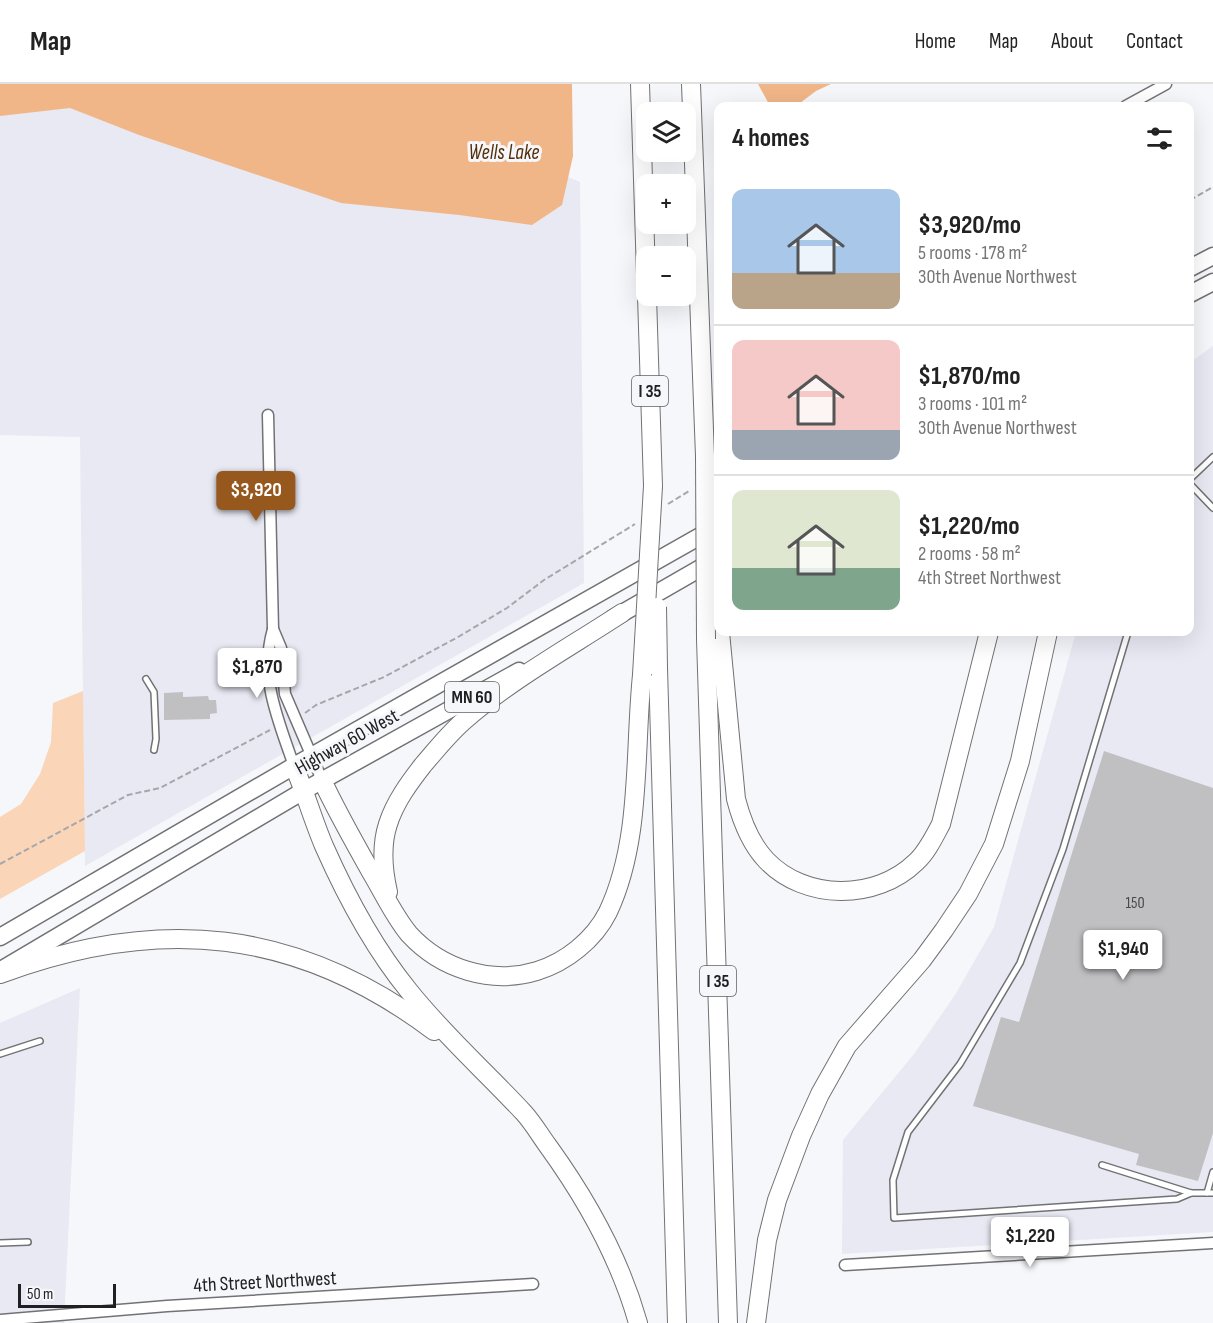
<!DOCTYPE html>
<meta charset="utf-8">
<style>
body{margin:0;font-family:"Sofia Sans Condensed",sans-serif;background:#f2f2f2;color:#222;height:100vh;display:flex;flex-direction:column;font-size:22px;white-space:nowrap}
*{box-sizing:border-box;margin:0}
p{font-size:20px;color:#767676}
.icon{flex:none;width:33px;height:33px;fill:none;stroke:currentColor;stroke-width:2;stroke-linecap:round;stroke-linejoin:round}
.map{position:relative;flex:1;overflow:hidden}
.side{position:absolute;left:714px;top:18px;width:480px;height:534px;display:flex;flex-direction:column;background:#fff;border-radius:12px;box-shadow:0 6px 24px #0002}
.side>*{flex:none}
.tools{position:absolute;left:636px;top:18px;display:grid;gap:12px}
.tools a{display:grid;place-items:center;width:60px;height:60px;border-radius:12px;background:#fff;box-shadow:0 6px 24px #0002;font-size:30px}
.scale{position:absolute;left:18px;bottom:15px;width:98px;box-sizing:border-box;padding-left:6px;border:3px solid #202022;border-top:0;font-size:16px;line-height:21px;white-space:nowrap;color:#202022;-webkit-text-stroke:4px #f6f7fa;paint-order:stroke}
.price{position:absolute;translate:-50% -51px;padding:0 14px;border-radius:6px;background:#fff;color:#222;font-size:20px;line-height:39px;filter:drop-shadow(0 2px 3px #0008)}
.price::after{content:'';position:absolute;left:50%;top:36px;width:18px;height:14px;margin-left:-9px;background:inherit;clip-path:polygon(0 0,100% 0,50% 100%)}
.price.current{background:#96581d;color:#fff}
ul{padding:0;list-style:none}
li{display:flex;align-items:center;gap:18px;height:150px;padding:0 18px}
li+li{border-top:2px solid #e0e0e0}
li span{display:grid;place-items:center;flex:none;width:168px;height:120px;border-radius:12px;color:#555}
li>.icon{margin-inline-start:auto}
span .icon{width:72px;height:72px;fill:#fffc;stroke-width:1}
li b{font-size:26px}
h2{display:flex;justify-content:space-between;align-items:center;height:72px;padding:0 18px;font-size:26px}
header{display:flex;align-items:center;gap:36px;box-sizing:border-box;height:84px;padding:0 30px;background:#fff;border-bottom:2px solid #e0e0e0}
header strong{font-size:28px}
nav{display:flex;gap:33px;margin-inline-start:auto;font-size:21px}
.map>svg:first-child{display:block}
.built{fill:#e8e9f3}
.green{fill:#fad5b8}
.water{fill:#f1b688}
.building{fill:#c0c0c3}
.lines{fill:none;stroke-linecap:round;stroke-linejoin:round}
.lane-casing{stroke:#727275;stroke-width:8}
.street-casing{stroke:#727275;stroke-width:13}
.primary-casing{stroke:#727275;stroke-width:19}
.highway-casing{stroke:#727275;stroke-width:20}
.path{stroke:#a7a7aa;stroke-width:2;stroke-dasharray:6 3;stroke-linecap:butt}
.lane{stroke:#fff;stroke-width:5}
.street{stroke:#fff;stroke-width:10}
.primary{stroke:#fff;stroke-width:16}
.highway{stroke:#fff;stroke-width:18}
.highway-bridge-casing{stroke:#727275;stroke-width:20;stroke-linecap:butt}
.highway-bridge{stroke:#fff;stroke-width:18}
.labels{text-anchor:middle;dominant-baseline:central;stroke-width:6;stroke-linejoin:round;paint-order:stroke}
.number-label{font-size:16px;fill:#48484a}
.shield{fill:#f6f7fa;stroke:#606063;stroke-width:1.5}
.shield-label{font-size:18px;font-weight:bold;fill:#202022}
.street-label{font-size:20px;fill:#202022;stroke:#f6f7fa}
.water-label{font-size:21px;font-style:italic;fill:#56300c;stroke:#f6f7fa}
</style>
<header>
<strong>Map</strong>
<nav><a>Home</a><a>Map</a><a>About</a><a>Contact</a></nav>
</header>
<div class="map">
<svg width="1213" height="1239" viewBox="0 0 1213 1239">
<rect width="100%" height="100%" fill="#f6f7fa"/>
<!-- built -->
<g class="built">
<path d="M348,0L580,98L584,499L85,782L80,353L0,351V8Z"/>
<path d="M1213,262V1148L842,1170L843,1056L914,970L955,911L994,843L1076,548H1190V282L1195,275Z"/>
<path d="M80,904L64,1239H0V939Z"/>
</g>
<!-- green -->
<path class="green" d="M83,607L85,767L0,815V733L21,720L40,690L51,658L53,619Z"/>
<!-- water -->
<g class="water">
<path d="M0,0H572L573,72L562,121L532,141L459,131L341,119L139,51L70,24L0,32Z"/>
<path d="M758,0H831L816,7L796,22H770Z"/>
</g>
<!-- building -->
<g class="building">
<path d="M183,608V613L208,612L209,616H216L217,629L210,630V635L164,636V609Z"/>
<path d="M1104,667L1213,704V1049L1198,1097L1136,1081L1139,1070L973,1022L1001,933L1019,938Z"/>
</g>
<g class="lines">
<!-- lane casing -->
<g class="lane-casing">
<g id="lane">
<path d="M1190,395L1213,373"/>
<path d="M1190,400L1213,424"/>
<path d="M1128,548L1063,765L1020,879L960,980L908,1048L893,1096L894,1134L1177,1115L1191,1109"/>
<path d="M146,595L154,608L156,655L154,666"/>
<path d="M0,970L40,957"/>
<path d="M1102,1081L1191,1109H1207"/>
<path d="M1213,1088L1207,1109H1213"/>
<path d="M0,1159L28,1158"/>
</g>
</g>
<!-- street casing -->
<g class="street-casing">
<g id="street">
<path d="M1126,22L1166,0"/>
<path d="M268,331L273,545C259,594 278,635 294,682"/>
<path d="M273,545L281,564L285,610L322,696"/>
<path d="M845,1181L1213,1159"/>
<path d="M0,1236L167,1222L533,1200"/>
</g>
</g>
<!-- primary casing -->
<g class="primary-casing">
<g id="primary">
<path d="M1190,184L1213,172"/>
<path d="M1190,210L1213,198"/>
<path d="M612,535L718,474"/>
<path d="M0,853L294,682L718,442"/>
<path d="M1,886L305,706L519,587"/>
</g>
</g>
<!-- highway casing -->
<g class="highway-casing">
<g id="highway">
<path d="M640,0L646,191"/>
<path d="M691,0L705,372"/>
<path d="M647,212L653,402"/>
<path d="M720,548L736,715C742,738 750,759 766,776C805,817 876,817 916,778C927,768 934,753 941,740L989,548"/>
<path d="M706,555L728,1239"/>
<path d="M658,584L677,1239"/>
<path d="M294,682C305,708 313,736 324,762C347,814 373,863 409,907C444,951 486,988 524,1029C533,1039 540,1051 548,1062C587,1116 620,1175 638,1239"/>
<path d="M322,696C337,728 354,758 371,788C383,808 394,832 409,850C441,885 491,901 537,887C566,878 594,856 608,828C642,756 634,668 642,591"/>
<path d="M388,808C383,786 381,761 388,740C395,718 409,699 423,681C437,665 450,648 467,634C514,594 570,563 622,529"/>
<path d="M0,890C159,831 297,844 434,947"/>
<path d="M756,1239L767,1156L777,1116L801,1052L820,1010L847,962L922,876L944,846L968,810L994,760L1020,677L1048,548"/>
</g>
</g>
<!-- path -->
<g class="path">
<path d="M1190,116L1213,103"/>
<path d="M668,420L689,407"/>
<path d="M305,629L316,621L384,593L458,553L507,524L544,496L635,440"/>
<path d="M0,780L128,711L160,704L270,646"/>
</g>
<!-- lane -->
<use href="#lane" class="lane"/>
<!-- street -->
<use href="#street" class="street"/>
<!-- primary -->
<use href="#primary" class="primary"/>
<!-- highway -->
<use href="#highway" class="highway"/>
<!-- highway-bridge casing -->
<g class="highway-bridge-casing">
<g id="highway-bridge">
<path d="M705,372L706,555"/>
<path d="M657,523L658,584"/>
<path d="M642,591L653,402"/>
</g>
</g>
<!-- highway-bridge -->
<use href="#highway-bridge" class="highway-bridge"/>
</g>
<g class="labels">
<!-- number labels -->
<g class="number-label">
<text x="1135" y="819">150</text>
</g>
<!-- shield labels -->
<g class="shield">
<rect x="632" y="292" width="36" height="30" rx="4.5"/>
<rect x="445" y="598" width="54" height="30" rx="4.5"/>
<rect x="700" y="882" width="36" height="30" rx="4.5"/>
</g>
<g class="shield-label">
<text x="650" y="307">I 35</text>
<text x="472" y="613">MN 60</text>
<text x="718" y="897">I 35</text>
</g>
<!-- street labels -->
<g class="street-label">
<text transform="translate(347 658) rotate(-29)">Highway 60 West</text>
<text transform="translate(265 1198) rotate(-3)">4th Street Northwest</text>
</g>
<!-- water labels -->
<g class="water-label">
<text x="504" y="68">Wells Lake</text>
</g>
</g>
</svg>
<div class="tools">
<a><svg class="icon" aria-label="layers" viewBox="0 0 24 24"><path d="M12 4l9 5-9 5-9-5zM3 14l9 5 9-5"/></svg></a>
<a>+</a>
<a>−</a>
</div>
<div class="scale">50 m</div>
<b class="price current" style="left:256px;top:438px">$3,920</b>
<b class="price" style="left:257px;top:615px">$1,870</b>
<b class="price" style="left:1123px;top:897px">$1,940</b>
<b class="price" style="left:1030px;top:1184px">$1,220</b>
<section class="side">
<h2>4 homes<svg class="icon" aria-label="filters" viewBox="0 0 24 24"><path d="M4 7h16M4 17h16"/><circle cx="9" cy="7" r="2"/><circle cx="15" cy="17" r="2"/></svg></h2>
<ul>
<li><span style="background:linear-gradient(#a9c7e8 70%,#b9a48a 0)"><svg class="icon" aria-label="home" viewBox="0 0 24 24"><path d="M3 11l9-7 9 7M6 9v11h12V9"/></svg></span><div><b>$3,920/mo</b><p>5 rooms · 178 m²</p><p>30th Avenue Northwest</p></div></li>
<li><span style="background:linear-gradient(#f6c9c9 75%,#9aa5b1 0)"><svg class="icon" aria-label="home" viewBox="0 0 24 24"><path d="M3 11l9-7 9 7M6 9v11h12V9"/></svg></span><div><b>$1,870/mo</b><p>3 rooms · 101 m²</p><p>30th Avenue Northwest</p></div></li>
<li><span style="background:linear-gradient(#dfe7d0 65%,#7fa58c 0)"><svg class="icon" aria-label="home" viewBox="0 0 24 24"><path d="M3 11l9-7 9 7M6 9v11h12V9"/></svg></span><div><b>$1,220/mo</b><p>2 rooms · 58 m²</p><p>4th Street Northwest</p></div></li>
</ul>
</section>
</div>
